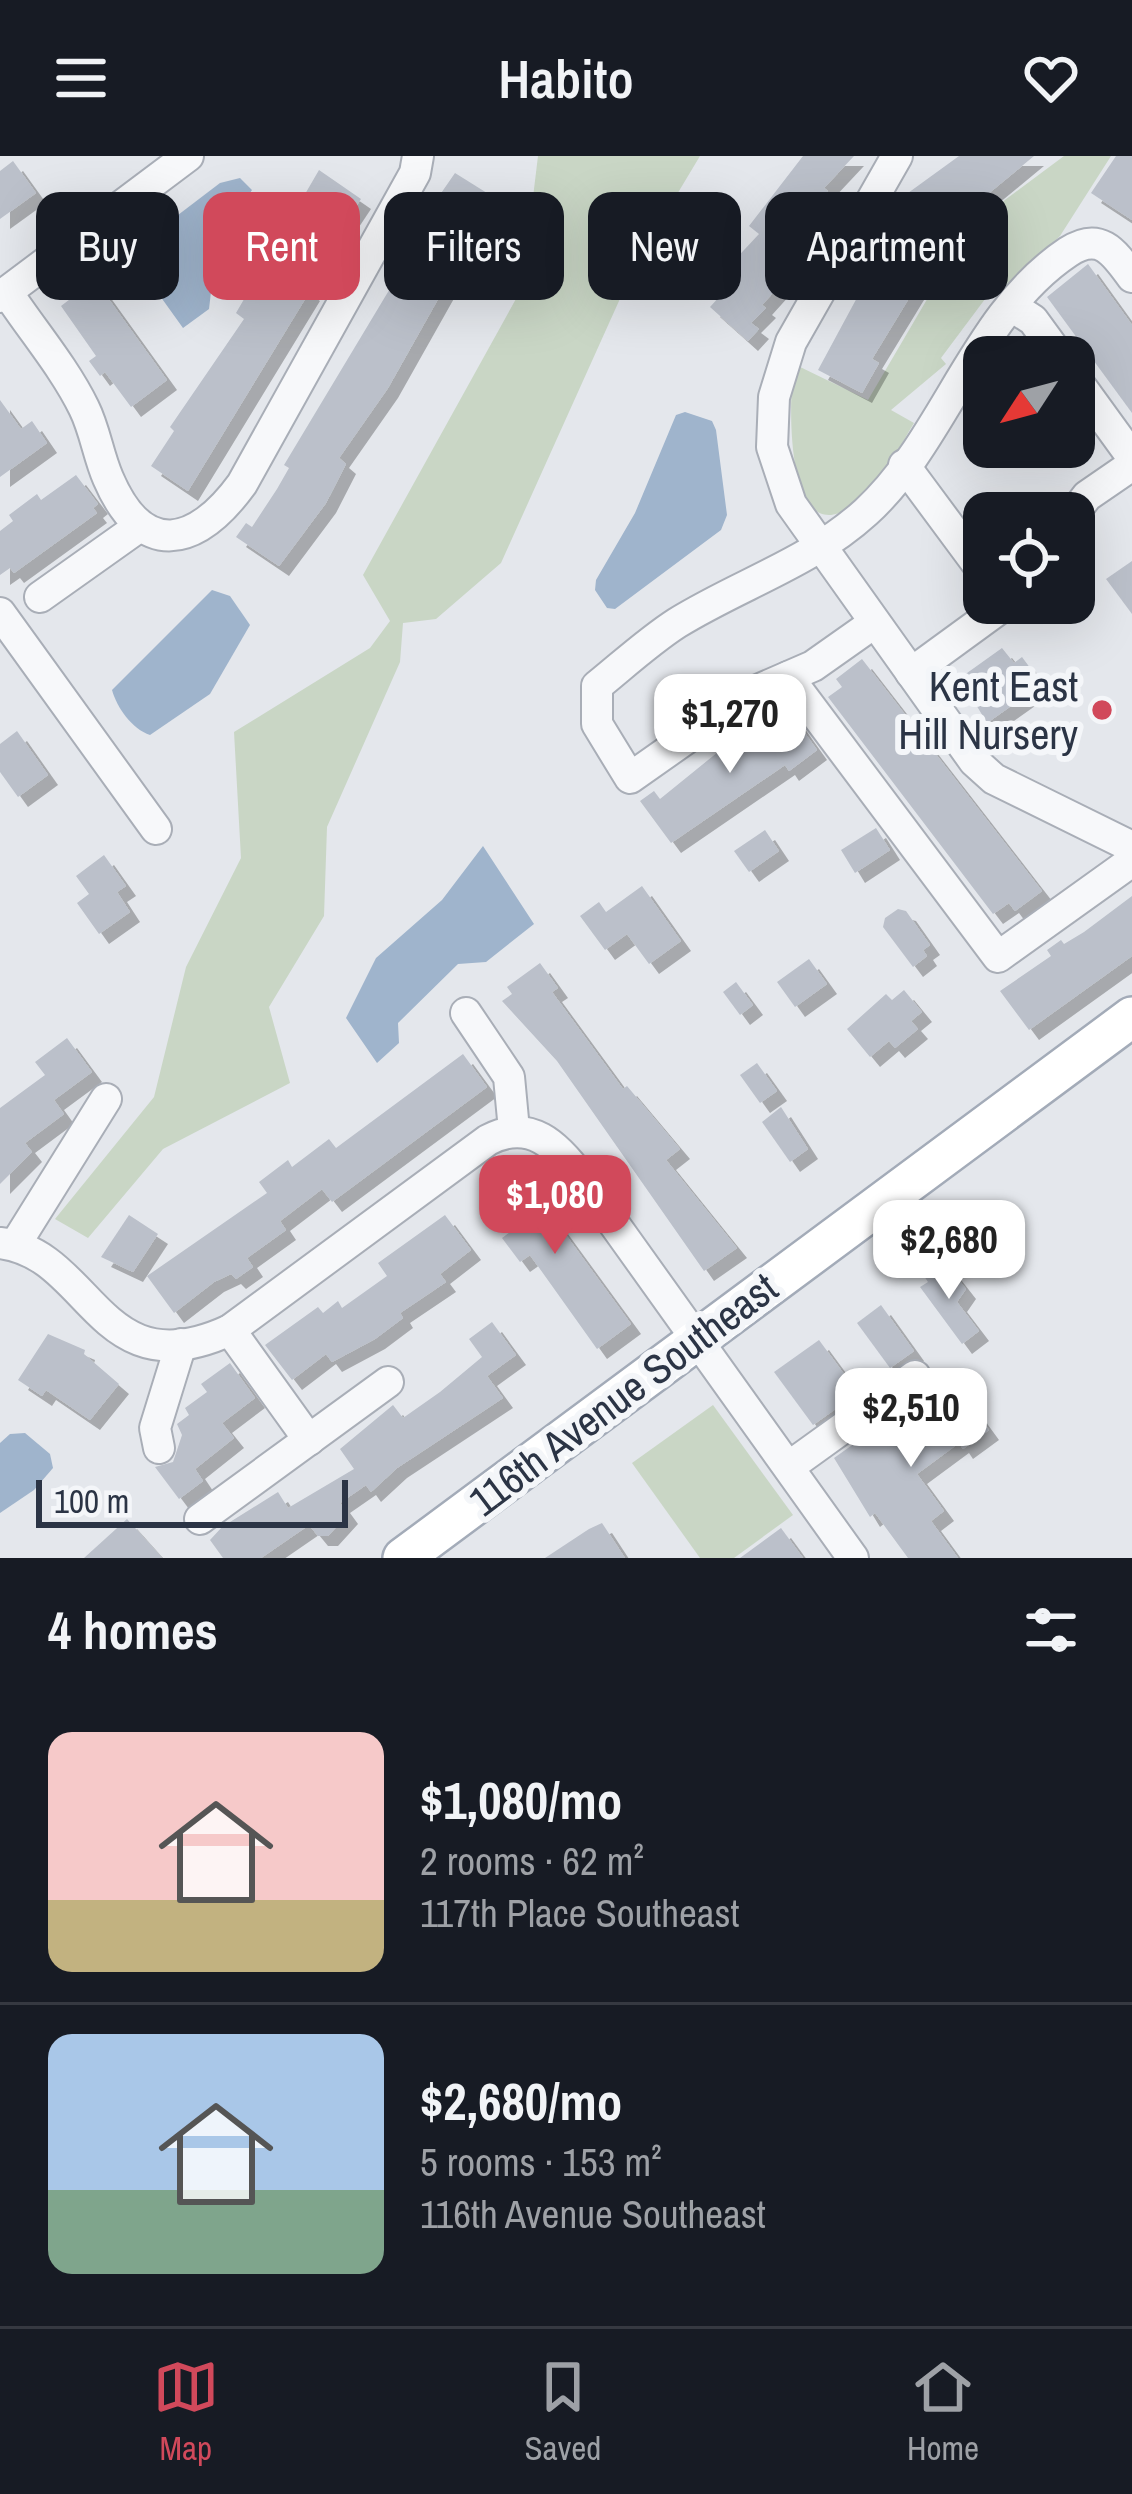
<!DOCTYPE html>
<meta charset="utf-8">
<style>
body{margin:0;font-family:"Archivo Narrow",sans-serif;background:#20242c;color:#f1f3f6;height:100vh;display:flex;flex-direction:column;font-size:45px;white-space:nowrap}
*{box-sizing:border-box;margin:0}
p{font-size:39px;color:#9ea1a6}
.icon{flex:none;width:66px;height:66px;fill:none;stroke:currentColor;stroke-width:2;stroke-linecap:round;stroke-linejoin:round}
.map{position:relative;height:1402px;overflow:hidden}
.panel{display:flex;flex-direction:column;background:#171b24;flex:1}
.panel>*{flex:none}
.hud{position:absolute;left:36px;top:36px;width:1062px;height:108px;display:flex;gap:24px}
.needle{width:78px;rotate:234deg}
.tools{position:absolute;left:963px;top:180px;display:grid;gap:24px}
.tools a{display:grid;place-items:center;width:132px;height:132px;border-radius:24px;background:#171b24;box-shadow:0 12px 48px #0002;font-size:60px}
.scale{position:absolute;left:36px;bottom:30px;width:312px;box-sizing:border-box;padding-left:12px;border:6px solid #2b3445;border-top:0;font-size:33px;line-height:42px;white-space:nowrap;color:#2b3445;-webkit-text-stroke:9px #f4f6f9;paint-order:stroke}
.price{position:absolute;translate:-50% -102px;padding:0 27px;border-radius:24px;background:#fff;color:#222;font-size:39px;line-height:78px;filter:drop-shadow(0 3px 6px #0008)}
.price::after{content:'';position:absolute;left:50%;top:72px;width:36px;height:27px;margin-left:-18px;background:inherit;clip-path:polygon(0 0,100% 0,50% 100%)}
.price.active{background:#d1495b;color:#fff}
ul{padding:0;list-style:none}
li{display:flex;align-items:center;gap:36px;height:300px;padding:0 48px}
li+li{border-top:3px solid #363941}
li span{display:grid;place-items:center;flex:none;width:336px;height:240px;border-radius:24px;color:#555}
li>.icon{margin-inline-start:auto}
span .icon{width:144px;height:144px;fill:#fffc;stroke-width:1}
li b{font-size:51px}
h2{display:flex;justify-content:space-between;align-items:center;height:144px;padding:0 48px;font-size:51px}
.tag{padding:0 42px;border-radius:24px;background:#171b24;box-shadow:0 12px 48px #0002;font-size:42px;line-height:108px}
.tag.active{background:#d1495b;color:#fff}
header{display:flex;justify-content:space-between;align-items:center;height:156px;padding:0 48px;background:#171b24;font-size:54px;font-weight:600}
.tab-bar{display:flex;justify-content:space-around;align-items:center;height:168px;border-top:3px solid #363941;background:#171b24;font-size:33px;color:#9ea1a6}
.tab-bar a{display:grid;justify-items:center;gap:6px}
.tab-bar .active{color:#d1495b}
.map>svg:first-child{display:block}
.green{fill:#c9d6c5}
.water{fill:#9fb4cc}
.building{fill:#bbc0ca;filter:url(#shadow)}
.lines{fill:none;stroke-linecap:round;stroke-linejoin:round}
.minor-casing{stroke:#a9aeb7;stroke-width:34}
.major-casing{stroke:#a3abb8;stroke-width:44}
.minor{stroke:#f7f8fa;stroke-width:30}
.major{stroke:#fff;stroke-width:39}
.poi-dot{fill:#d1495b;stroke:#f4f6f9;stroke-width:4.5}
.labels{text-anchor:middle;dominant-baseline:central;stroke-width:12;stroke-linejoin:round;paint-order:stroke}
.poi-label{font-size:42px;fill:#2b3445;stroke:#f4f6f9;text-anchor:end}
.street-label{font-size:42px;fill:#2b3445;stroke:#f4f6f9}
</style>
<header><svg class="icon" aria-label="menu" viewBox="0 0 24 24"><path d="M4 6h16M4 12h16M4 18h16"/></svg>Habito<svg class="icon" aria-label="heart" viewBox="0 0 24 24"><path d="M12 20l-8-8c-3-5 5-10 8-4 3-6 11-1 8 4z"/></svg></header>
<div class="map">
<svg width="1132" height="1402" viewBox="0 0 1132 1402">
<defs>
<filter id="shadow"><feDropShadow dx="10" dy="10" stdDeviation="0" flood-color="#0004"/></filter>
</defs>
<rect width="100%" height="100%" fill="#e4e7ec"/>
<!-- green -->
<g class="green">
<path d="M538,0H700L637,105L501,407L436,463L403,467L400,506L327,671L324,760L269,851L290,927L163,993L88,1082L55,1063L154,941L186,811L241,702L234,576L370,492L390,465L363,419L522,132Z"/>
<path d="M1064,0H1111L1060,80L1006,130L997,127L941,202L946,208L891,254L914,267C901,288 889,314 873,331C786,425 787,256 794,208L868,244L970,70Z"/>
<path d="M713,1249L793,1359L734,1402H700L632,1307Z"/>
</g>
<!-- water -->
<g class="water">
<path d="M240,22L252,34L217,85L209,153L183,172L140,112L136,91L220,27Z"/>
<path d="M685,256L712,265L716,274L727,359L721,374L615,453L607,452L595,434L596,424L635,357L676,259Z"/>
<path d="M212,434L230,440L250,469L210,538L150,579C132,573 117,552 112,534Z"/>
<path d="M483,690L534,768L486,806L458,808L398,867L399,887L377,907L346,862L376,802L442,744Z"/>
<path d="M25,1277L50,1298L53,1312L34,1334L0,1357V1287L10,1278Z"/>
</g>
<!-- building -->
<g class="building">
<path d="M803,0H854L824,32L828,35L816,49L823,55L781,109L790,118L762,149L766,152L751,167L759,173L748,185L710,151L739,119L729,110L759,78L749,70Z"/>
<path d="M959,0H1034L966,56L960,47L929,87L939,93L872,203L879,207L862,237L818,214L907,49L908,37Z"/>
<path d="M1116,0H1132V64L1091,37Z"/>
<path d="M13,5L36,37L0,63V15Z"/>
<path d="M319,14L361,43L303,130L310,135L188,335L151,310L174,275L170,271L244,163L236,157Z"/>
<path d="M455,17L495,42L388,232L339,302L346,308L326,347L279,410L236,381L246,367L252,371L277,333L289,312L284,309L406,106L416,85L410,82Z"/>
<path d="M1088,108L1132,169V257L1047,141Z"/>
<path d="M95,124L167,224L131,251L105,216L100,220L89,205L96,200L61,150Z"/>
<path d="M0,244L21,273L32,265L47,287L0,321Z"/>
<path d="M76,319L98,348L93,352L97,357L14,417L10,412L0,419V375L13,365L9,359L37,338L41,344Z"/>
<path d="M1132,405V458L1106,423Z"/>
<path d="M1002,492L1014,507L1022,501L1042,528L987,567L960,522Z"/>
<path d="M862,503L1042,735L1015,755L1009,747L993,758L828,541L842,531L836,523Z"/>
<path d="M787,552L817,594L789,615L785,609L671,687L640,645L654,635L660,643L734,583L739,590Z"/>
<path d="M17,575L48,619L18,641L0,616V588Z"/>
<path d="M876,672L890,694L855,717L841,694Z"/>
<path d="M765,674L779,695L749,716L734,695Z"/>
<path d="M104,699L126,730L117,736L130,756L99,778L77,747L89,738L76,720Z"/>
<path d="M642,730L681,785L649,808L627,778L605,794L580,760L599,746L606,756Z"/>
<path d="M1132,740V800L1029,874L1000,835L1051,800L1047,794L1061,784L1064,788L1084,776Z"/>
<path d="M898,753L906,755L930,789L923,794L927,800L913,811L883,771L885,762Z"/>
<path d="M809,803L827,828L795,851L777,826Z"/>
<path d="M540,807L558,832L552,836L623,933L627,930L680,993L666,1004L737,1092L704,1115L557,905L502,845L512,838L507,831Z"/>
<path d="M736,826L753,849L740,859L723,836Z"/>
<path d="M904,834L922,856L911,865L918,873L895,892L889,885L870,901L847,873L886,838L892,844Z"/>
<path d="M67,882L92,916L54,944L64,958L25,987L32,996L0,1028V952L45,919L35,906Z"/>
<path d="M463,898L487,931L332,1046L322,1033L280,1065L286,1074L247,1102L253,1111L236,1123L231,1118L214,1126L174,1157L147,1120L267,1037L259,1026L288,1004L292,1011L329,983L336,992Z"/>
<path d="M757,907L777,935L760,947L740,919Z"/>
<path d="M781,951L808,993L790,1006L762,966Z"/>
<path d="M517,1012L631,1168L597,1193L530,1099L520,1106L502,1082L510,1076L482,1037Z"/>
<path d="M129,1059L158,1078L133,1116L101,1101Z"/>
<path d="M445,1059L471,1094L440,1118L446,1126L400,1157L403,1162L375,1183L332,1206L326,1198L292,1224L265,1189L318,1151L323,1157L338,1145L342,1152L387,1120L378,1107Z"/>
<path d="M938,1110L942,1115L948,1110L966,1133L957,1146L979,1175L962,1188L920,1131L928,1126L924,1120Z"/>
<path d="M881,1149L914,1195L890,1212L857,1167Z"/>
<path d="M492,1166L516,1199L487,1220L503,1242L397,1312L371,1336L366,1329L340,1347L348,1358L328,1380H318L309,1369L261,1402H223L210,1384L222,1371L278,1336L288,1352L354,1313L340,1293L393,1249L403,1262L440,1236L482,1201L469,1183Z"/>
<path d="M48,1178L85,1194L84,1198L119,1228L90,1264L46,1234L42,1240L18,1224Z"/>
<path d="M819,1184L858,1237L813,1269L774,1216Z"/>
<path d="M230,1207L255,1242L222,1267L234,1282L195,1313L203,1325L179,1343L155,1311L173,1306L182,1279L177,1268L189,1259L185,1252L207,1236L201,1228Z"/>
<path d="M954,1226L989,1274L963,1293L959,1287L917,1318L944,1355L931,1365L958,1402H908L875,1357L870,1361L834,1302L879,1270L884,1276Z"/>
<path d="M127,1363L162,1402H84Z"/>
<path d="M602,1367L625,1402H545L589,1373Z"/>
<path d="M781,1372L803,1402H740Z"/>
</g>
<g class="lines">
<!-- minor casing -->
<g class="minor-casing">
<g id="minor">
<path d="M897,0L791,186L774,241L772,291L791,348L974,605L994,623L1132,691"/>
<path d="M7,136C32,174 64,211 84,252C95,274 98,299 108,322C143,404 196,391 242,328L415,17L418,0"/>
<path d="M0,141L188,0"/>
<path d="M1013,151L1033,164L1060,201"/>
<path d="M1074,221L1132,301"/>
<path d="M904,309L984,417"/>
<path d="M1074,357L1087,340L1132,309"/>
<path d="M40,441L140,370"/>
<path d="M0,457L156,673"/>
<path d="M874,467L813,510L751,537L630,622L597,568V530C623,509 649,485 677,467C740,428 810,407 866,356C945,284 975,158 1068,96C1100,75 1114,96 1132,121"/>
<path d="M911,517L1007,447"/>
<path d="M788,521L998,801L1132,705"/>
<path d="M466,857L509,921L514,974"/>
<path d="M0,1087C93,1098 98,1235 230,1174L488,984C530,962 557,989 582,1023L853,1402"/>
<path d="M15,1089L106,943"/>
<path d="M230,1174L309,1284"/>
<path d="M159,1292L155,1272L181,1188"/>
<path d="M790,1310L915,1220"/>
<path d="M200,1363L388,1226"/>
</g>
</g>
<!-- major casing -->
<g class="major-casing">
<path id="major" d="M403,1402L1132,861"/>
</g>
<!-- minor -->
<use href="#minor" class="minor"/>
<!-- major -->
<use href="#major" class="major"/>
</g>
<!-- markers -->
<circle class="poi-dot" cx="1102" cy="554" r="12"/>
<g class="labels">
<!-- poi labels -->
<g class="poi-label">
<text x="1078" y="530">Kent East<tspan x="1078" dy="48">Hill Nursery</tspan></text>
</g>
<!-- street labels -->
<g class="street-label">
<text transform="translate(623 1238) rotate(-37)">116th Avenue Southeast</text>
</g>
</g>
</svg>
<div class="tools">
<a><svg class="needle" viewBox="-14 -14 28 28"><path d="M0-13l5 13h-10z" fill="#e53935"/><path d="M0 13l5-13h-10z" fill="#9ea1a6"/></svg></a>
<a><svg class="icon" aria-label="locate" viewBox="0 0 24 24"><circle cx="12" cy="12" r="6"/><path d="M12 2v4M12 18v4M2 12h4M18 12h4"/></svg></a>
</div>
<div class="scale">100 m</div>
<b class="price" style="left:730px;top:620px">$1,270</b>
<b class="price active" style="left:555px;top:1101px">$1,080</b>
<b class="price" style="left:949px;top:1146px">$2,680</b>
<b class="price" style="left:911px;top:1314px">$2,510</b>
<div class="hud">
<a class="tag">Buy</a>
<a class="tag active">Rent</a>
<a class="tag">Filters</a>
<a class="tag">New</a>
<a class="tag">Apartment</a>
</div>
</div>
<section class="panel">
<h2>4 homes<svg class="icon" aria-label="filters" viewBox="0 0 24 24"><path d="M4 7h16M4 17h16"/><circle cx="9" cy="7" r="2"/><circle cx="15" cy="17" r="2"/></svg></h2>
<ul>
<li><span style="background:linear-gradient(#f6c9c9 70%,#c2b280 0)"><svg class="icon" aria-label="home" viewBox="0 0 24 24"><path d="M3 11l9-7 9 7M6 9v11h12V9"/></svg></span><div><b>$1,080/mo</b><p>2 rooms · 62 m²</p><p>117th Place Southeast</p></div></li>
<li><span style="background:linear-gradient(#a9c7e8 65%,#7fa58c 0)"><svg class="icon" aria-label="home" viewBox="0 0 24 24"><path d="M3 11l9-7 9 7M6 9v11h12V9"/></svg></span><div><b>$2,680/mo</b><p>5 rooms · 153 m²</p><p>116th Avenue Southeast</p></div></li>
</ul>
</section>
<nav class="tab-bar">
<a class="active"><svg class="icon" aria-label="map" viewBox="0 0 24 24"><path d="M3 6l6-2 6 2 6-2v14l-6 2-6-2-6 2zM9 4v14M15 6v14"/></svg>Map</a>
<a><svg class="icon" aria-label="saved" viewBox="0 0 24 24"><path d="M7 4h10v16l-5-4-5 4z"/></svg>Saved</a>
<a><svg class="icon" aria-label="home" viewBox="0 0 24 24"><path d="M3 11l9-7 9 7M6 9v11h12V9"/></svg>Home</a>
</nav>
